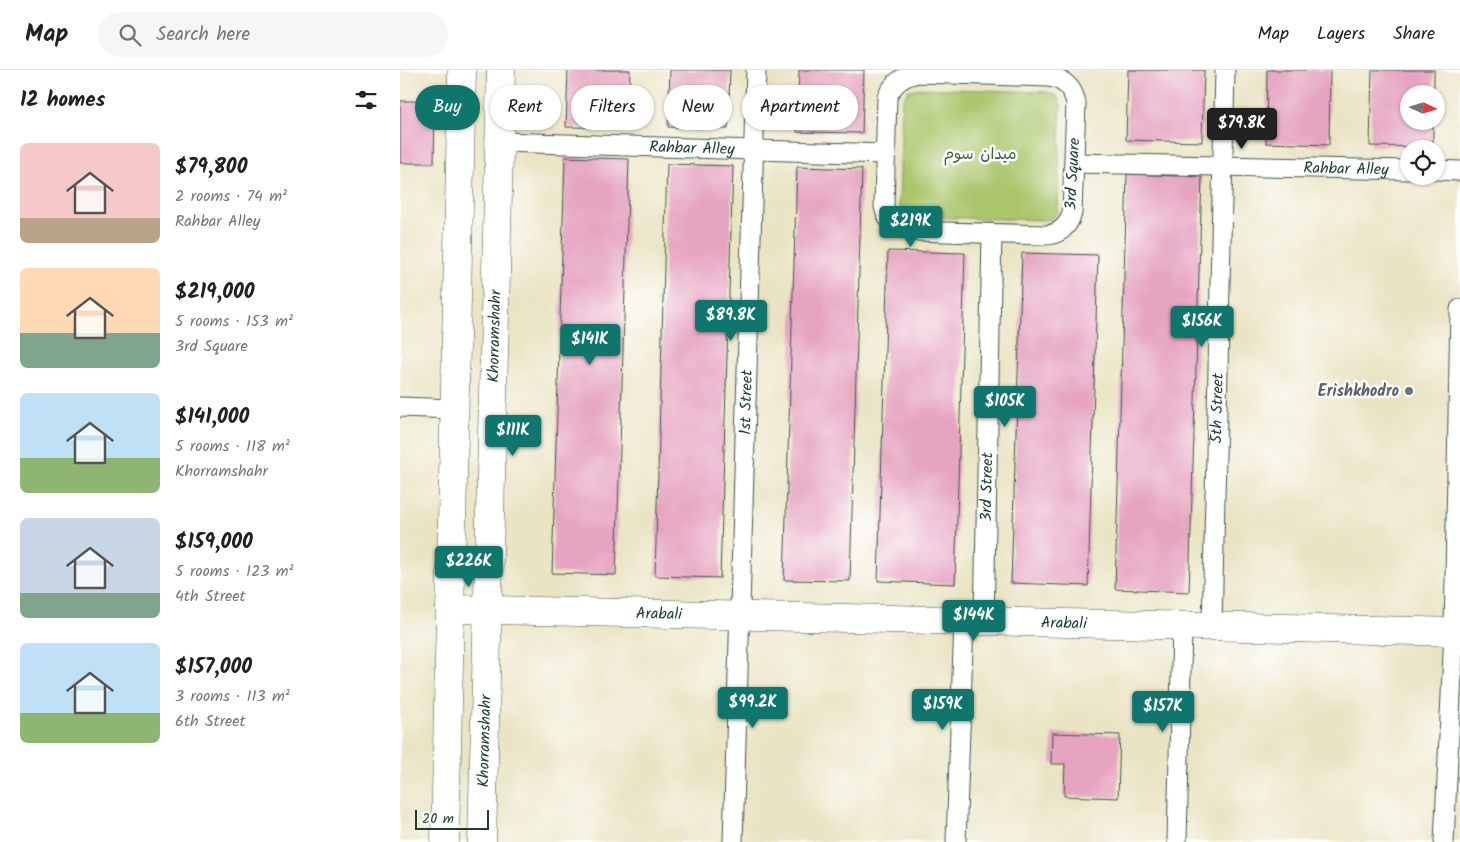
<!DOCTYPE html>
<meta charset="utf-8">
<style>
body{margin:0;font-family:Kalam,"Playpen Sans Arabic",sans-serif;background:#f6f6f6;color:#202124;height:100vh;display:flex;flex-direction:column;font-size:19px;white-space:nowrap}
*{box-sizing:border-box;margin:0}
p{font-size:16px;color:#757577}
.icon{flex:none;width:28px;height:28px;fill:none;stroke:currentColor;stroke-width:2;stroke-linecap:round;stroke-linejoin:round}
.map{position:relative;flex:1;overflow:hidden}
.details{display:flex;flex-direction:column;background:#fff;width:400px}
.details>*{flex:none}
.top-card{position:absolute;left:15px;top:15px;width:475px;height:45px;display:flex;gap:10px}
.needle{width:32px;rotate:94deg}
.controls{position:absolute;left:1000px;top:15px;display:grid;gap:10px}
.controls a{display:grid;place-items:center;width:45px;height:45px;border-radius:50%;background:#fff;box-shadow:0 1px 4px #0004;font-size:25px}
.scale{position:absolute;left:15px;bottom:12px;width:74px;box-sizing:border-box;padding-left:5px;border:2px solid #1f3d34;border-top:0;font-size:14px;line-height:18px;white-space:nowrap;color:#1f3d34;-webkit-text-stroke:4px #fff;paint-order:stroke}
.price{position:absolute;translate:-50% -42px;padding:0 11px;border-radius:5px;background:#0f766e;color:#fff;font-size:16px;line-height:32px;filter:drop-shadow(0 1px 2px #0008)}
.price::after{content:'';position:absolute;left:50%;top:30px;width:15px;height:11px;margin-left:-8px;background:inherit;clip-path:polygon(0 0,100% 0,50% 100%)}
.price.current{background:#222;color:#fff}
ul{padding:0;list-style:none}
li{display:flex;align-items:center;gap:15px;height:125px;padding:0 20px}
li span{display:grid;place-items:center;flex:none;width:140px;height:100px;border-radius:8px;color:#555}
li>.icon{margin-inline-start:auto}
span .icon{width:60px;height:60px;fill:#fffc;stroke-width:1}
li b{font-size:21px}
h2{display:flex;justify-content:space-between;align-items:center;height:60px;padding:0 20px;font-size:21px}
.chip{padding:0 18px;border-radius:22px;background:#fff;box-shadow:0 1px 4px #0004;font-size:18px;line-height:45px}
.chip.current{background:#0f766e;color:#fff}
header{display:flex;align-items:center;gap:30px;box-sizing:border-box;height:70px;padding:0 25px;background:#fff;border-bottom:1px solid #e0e0e0}
header strong{font-size:24px}
nav{display:flex;gap:28px;margin-inline-start:auto;font-size:18px}
.search{width:350px;height:45px;background:#f6f6f6;display:flex;align-items:center;gap:12px;box-sizing:border-box;padding:0 18px;border-radius:28px;color:#757577;font-size:19px}
main{display:flex;flex:1;min-height:0}
.map>svg:first-child{display:block}
.green{fill:#aac56b;stroke:#648150}
.building{fill:#e6a4c0}
.lines{fill:none;stroke-linecap:round;stroke-linejoin:round}
.minor-casing{stroke:#3d564a;stroke-width:21}
.secondary-casing{stroke:#3d564a;stroke-width:29}
.minor{stroke:#fff;stroke-width:19}
.secondary{stroke:#fff;stroke-width:28}
.worship-dot{fill:#6b7280;stroke:#fff;stroke-width:2}
.labels{text-anchor:middle;dominant-baseline:central;stroke-width:5;stroke-linejoin:round;paint-order:stroke}
.street-label{font-size:16px;fill:#1f3d34;stroke:#fff}
.park-label{font-size:16px;fill:#425f42;stroke:#fff}
.worship-label{font-size:16px;font-weight:bold;fill:#5b616d;stroke:#fff;text-anchor:end}
</style>
<header>
<strong>Map</strong>
<div class="search"><svg class="icon" aria-label="search" viewBox="0 0 24 24"><circle cx="10" cy="10" r="6"/><path d="M15 15l6 6"/></svg>Search here</div>
<nav><a>Map</a><a>Layers</a><a>Share</a></nav>
</header>
<main>
<section class="details">
<h2>12 homes<svg class="icon" aria-label="filters" viewBox="0 0 24 24"><path d="M4 7h16M4 17h16"/><circle cx="9" cy="7" r="2"/><circle cx="15" cy="17" r="2"/></svg></h2>
<ul>
<li><span style="background:linear-gradient(#f6c9c9 75%,#b9a48a 0)"><svg class="icon" aria-label="home" viewBox="0 0 24 24"><path d="M3 11l9-7 9 7M6 9v11h12V9"/></svg></span><div><b>$79,800</b><p>2 rooms · 74 m²</p><p>Rahbar Alley</p></div></li>
<li><span style="background:linear-gradient(#ffd9b3 65%,#7fa58c 0)"><svg class="icon" aria-label="home" viewBox="0 0 24 24"><path d="M3 11l9-7 9 7M6 9v11h12V9"/></svg></span><div><b>$219,000</b><p>5 rooms · 153 m²</p><p>3rd Square</p></div></li>
<li><span style="background:linear-gradient(#bfe0f5 65%,#8fb573 0)"><svg class="icon" aria-label="home" viewBox="0 0 24 24"><path d="M3 11l9-7 9 7M6 9v11h12V9"/></svg></span><div><b>$141,000</b><p>5 rooms · 118 m²</p><p>Khorramshahr</p></div></li>
<li><span style="background:linear-gradient(#c9d6e8 75%,#7fa58c 0)"><svg class="icon" aria-label="home" viewBox="0 0 24 24"><path d="M3 11l9-7 9 7M6 9v11h12V9"/></svg></span><div><b>$159,000</b><p>5 rooms · 123 m²</p><p>4th Street</p></div></li>
<li><span style="background:linear-gradient(#bfe0f5 70%,#8fb573 0)"><svg class="icon" aria-label="home" viewBox="0 0 24 24"><path d="M3 11l9-7 9 7M6 9v11h12V9"/></svg></span><div><b>$157,000</b><p>3 rooms · 113 m²</p><p>6th Street</p></div></li>
</ul>
</section>
<div class="map">
<svg width="1060" height="772" viewBox="0 0 1060 772">
<rect width="100%" height="100%" fill="#fff"/>
<filter id="ink" filterUnits="userSpaceOnUse"><feTurbulence type="fractalNoise" baseFrequency=".02" numOctaves="2"/><feDisplacementMap in="SourceGraphic" scale="10" xChannelSelector="R" yChannelSelector="G"/><feConvolveMatrix kernelMatrix="1 2 1 2 8 2 1 2 1" color-interpolation-filters="sRGB"/></filter>
<filter id="wash" filterUnits="userSpaceOnUse"><feTurbulence type="fractalNoise" baseFrequency=".0096" numOctaves="4" result="noise"/><feDisplacementMap in="SourceGraphic" scale="20" xChannelSelector="R" yChannelSelector="G"/><feGaussianBlur stdDeviation="1.12" result="paint"/><feColorMatrix in="noise" values="0 0 0 0 0 0 0 0 0 0 0 0 0 0 0 0 0 1.4 0 .05"/><feComposite in="paint" operator="in"/></filter>
<g filter="url(#wash)">
<rect width="100%" height="100%" fill="#eae4c4"/>
<!-- green -->
<path class="green" d="M520,18L648,22L657,26L661,34L658,140C656,147 651,150 644,150L516,147L502,144L499,135L502,30L509,20Z"/>
<g id="blocks">
<!-- building -->
<g class="building">
<path d="M168,0H230L228,58L166,57Z"/>
<path d="M270,0H330L328,59L268,57Z"/>
<path d="M399,0H464L462,63L397,62Z"/>
<path d="M728,0H804L802,72L726,70Z"/>
<path d="M867,0H930L929,75L866,73Z"/>
<path d="M972,0H1034V24H1009V51H1033V77L970,76Z"/>
<path d="M0,31H35L34,93H0Z"/>
<path d="M165,87L229,89L216,505L152,503Z"/>
<path d="M267,94L333,96L320,508L255,506Z"/>
<path d="M397,97L462,99L450,511L384,510Z"/>
<path d="M727,104L802,107L789,522L715,519Z"/>
<path d="M488,181L565,183L555,514L478,511Z"/>
<path d="M622,183L698,185L688,516L611,513Z"/>
<path d="M652,663L720,665L718,728L664,726L665,694H651Z"/>
</g>
</g>
</g>
<g filter="url(#ink)">
<use href="#blocks" fill-opacity="0" stroke="#3d564a" stroke-width="1"/>
<g class="lines">
<!-- minor casing -->
<g class="minor-casing">
<g id="minor">
<path d="M519,3L649,7C664,9 673,18 676,33L672,143C668,157 659,165 644,165L515,161C498,159 487,154 484,136L487,27C494,12 503,6 519,3Z"/>
<path id="s1" d="M100,72L486,84"/>
<path id="s2" d="M674,93L1009,100"/>
<path d="M1036,100L1060,101"/>
<path d="M0,337L54,339"/>
<path id="s3" d="M584,551L592,164"/>
<path id="s4" d="M812,556L825,0"/>
<path id="s5" d="M333,772L356,0"/>
<path d="M556,772L564,551"/>
<path d="M777,772L782,556"/>
<path d="M1044,772L1054,562L1060,239"/>
</g>
</g>
<!-- secondary casing -->
<g class="secondary-casing">
<g id="secondary">
<path id="s6" d="M50,539L1060,562"/>
<path d="M45,772L62,0"/>
<path id="s7" d="M82,772L101,0"/>
</g>
</g>
<!-- minor -->
<use href="#minor" class="minor"/>
<!-- secondary -->
<use href="#secondary" class="secondary"/>
</g>
</g>
<!-- markers -->
<circle class="worship-dot" cx="1009" cy="321" r="5"/>
<g class="labels">
<!-- street labels -->
<g class="street-label">
<text stroke="none"><textPath href="#s1" startOffset="192">Rahbar Alley</textPath></text>
<text stroke="none"><textPath href="#s2" startOffset="272">Rahbar Alley</textPath></text>
<text transform="translate(673 104) rotate(-87)">3rd Square</text>
<text stroke="none"><textPath href="#s7" startOffset="506">Khorramshahr</textPath></text>
<text stroke="none"><textPath href="#s5" startOffset="440">1st Street</textPath></text>
<text stroke="none"><textPath href="#s4" startOffset="218">5th Street</textPath></text>
<text stroke="none"><textPath href="#s3" startOffset="134">3rd Street</textPath></text>
<text stroke="none"><textPath href="#s6" startOffset="209">Arabali</textPath></text>
<text stroke="none"><textPath href="#s6" startOffset="614">Arabali</textPath></text>
<text stroke="none"><textPath href="#s7" startOffset="101">Khorramshahr</textPath></text>
</g>
<!-- park labels -->
<g class="park-label">
<text x="580" y="84">میدان سوم</text>
</g>
<!-- worship labels -->
<g class="worship-label">
<text x="999" y="321">Erishkhodro</text>
</g>
</g>
</svg>
<div class="controls">
<a><svg class="needle" viewBox="-14 -14 28 28"><path d="M0-13l5 13h-10z" fill="#e53935"/><path d="M0 13l5-13h-10z" fill="#757577"/></svg></a>
<a><svg class="icon" aria-label="locate" viewBox="0 0 24 24"><circle cx="12" cy="12" r="6"/><path d="M12 2v4M12 18v4M2 12h4M18 12h4"/></svg></a>
</div>
<div class="scale">20 m</div>
<b class="price current" style="left:842px;top:80px">$79.8K</b>
<b class="price" style="left:511px;top:178px">$219K</b>
<b class="price" style="left:331px;top:272px">$89.8K</b>
<b class="price" style="left:802px;top:278px">$156K</b>
<b class="price" style="left:190px;top:296px">$141K</b>
<b class="price" style="left:605px;top:358px">$105K</b>
<b class="price" style="left:113px;top:387px">$111K</b>
<b class="price" style="left:69px;top:518px">$226K</b>
<b class="price" style="left:574px;top:572px">$144K</b>
<b class="price" style="left:353px;top:659px">$99.2K</b>
<b class="price" style="left:543px;top:661px">$159K</b>
<b class="price" style="left:763px;top:663px">$157K</b>
<div class="top-card">
<a class="chip current">Buy</a>
<a class="chip">Rent</a>
<a class="chip">Filters</a>
<a class="chip">New</a>
<a class="chip">Apartment</a>
</div>
</div>
</main>
